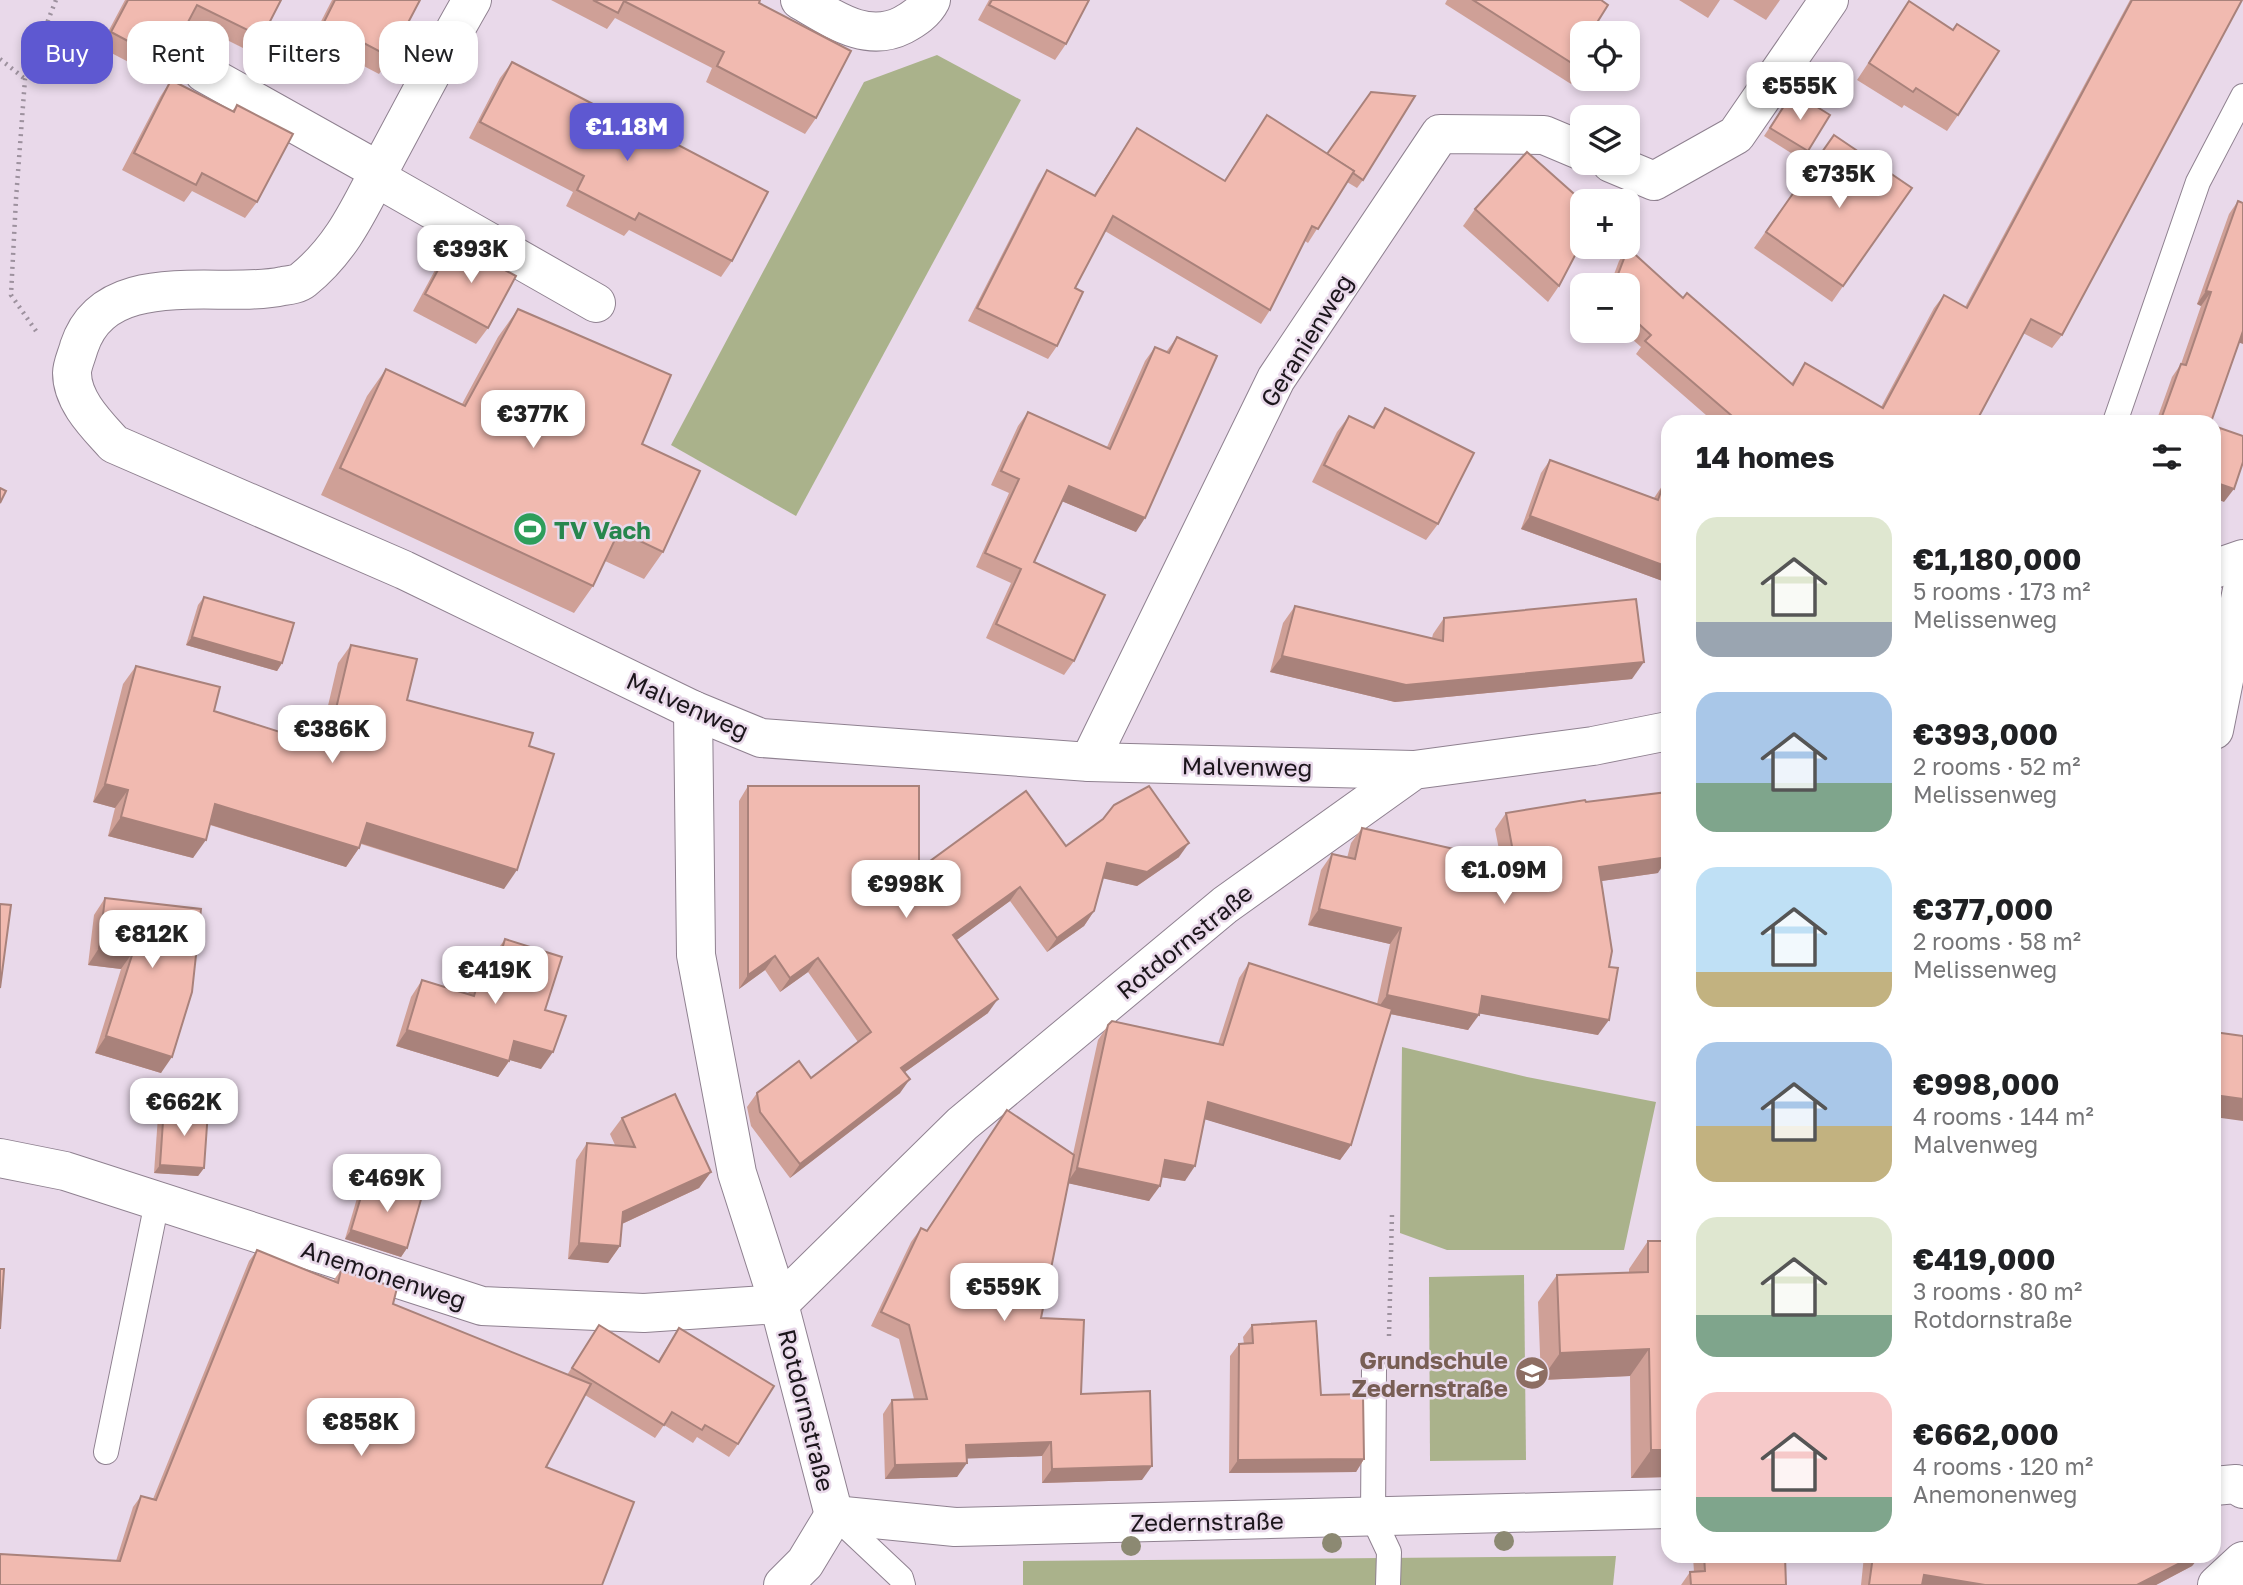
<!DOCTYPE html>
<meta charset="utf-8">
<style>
body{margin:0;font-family:"Golos Text",sans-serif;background:#f2f2f2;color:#202124;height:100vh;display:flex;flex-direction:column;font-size:26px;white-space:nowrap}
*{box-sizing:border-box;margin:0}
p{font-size:23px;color:#757577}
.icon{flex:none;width:38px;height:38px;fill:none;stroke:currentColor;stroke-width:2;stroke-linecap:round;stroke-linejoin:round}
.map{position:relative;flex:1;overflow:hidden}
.panel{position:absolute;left:1661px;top:415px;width:560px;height:1148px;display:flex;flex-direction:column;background:#fff;border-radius:21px;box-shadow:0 4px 10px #0003}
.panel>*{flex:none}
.guide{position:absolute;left:21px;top:21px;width:665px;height:63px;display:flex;gap:14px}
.tools{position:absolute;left:1570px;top:21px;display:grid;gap:14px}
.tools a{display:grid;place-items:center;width:70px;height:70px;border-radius:14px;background:#fff;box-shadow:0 4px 10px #0003;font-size:35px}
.price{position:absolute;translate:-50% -60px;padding:0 16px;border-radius:14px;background:#fff;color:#222;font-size:23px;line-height:46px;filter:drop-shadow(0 2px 4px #0008)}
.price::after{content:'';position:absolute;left:50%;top:42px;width:21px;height:16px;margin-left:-10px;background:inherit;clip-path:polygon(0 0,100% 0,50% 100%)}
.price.current{background:#5e58d1;color:#fff}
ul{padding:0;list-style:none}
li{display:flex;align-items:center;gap:21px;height:175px;padding:0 35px}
li span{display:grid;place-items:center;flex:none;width:196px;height:140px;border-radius:21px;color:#555}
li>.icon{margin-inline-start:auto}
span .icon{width:84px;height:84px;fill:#fffc;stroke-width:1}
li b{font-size:30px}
h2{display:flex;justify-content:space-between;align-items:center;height:84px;padding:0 35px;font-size:30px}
.tag{padding:0 24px;border-radius:21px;background:#fff;box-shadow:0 4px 10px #0003;font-size:24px;line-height:63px}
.tag.current{background:#5e58d1;color:#fff}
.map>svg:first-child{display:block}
.green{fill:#aab28b}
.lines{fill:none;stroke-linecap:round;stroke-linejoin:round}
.service-casing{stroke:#8f8190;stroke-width:26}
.minor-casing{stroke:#8f8190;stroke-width:40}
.tertiary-casing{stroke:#8f8190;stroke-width:40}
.path{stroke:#9d919e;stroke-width:4.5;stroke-dasharray:2 5;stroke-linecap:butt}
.service{stroke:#fff;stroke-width:24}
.minor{stroke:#fff;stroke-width:38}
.tertiary{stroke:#fff;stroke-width:38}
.tree{fill:#8c8972}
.wall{fill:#cfa097}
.shaded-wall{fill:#a9827b}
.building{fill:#f1bab0;stroke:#a9827b;stroke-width:2}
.labels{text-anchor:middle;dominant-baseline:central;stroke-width:5;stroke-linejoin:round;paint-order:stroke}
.street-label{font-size:24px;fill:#1c161c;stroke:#e9d9ea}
.leisure-label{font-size:24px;font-weight:bold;fill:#27864d;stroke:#e9d9ea;text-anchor:start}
.education-label{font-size:24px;font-weight:bold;fill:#785e54;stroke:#e9d9ea;text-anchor:end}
</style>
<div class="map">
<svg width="2243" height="1585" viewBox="0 0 2243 1585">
<rect width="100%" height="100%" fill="#e9d9ea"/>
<!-- green -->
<g class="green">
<path d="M937,55L1021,100L796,516L671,445L864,82Z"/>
<path d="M1402,1047L1527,1077L1656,1102L1624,1250H1447L1400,1233Z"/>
<path d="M1524,1275L1526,1460L1430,1461L1429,1277Z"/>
<path d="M1616,1556L1613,1585H1023V1561Z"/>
</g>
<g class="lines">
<!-- service casing -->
<g class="service-casing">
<g id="service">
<path d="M2115,422L2198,182L2243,96"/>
<path d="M1374,1370L1373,1518L1389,1552L1388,1585"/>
<path d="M106,1452L157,1202"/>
<path d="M834,1515L901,1578L903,1585"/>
</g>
</g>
<!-- minor casing -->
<g class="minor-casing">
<g id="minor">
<path d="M472,0C442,52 414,106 386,158C361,204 345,246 303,280C298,284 290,285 283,286C222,300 106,264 79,347C77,355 72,365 72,373C72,401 97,425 114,444L404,570L693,710L761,738L1089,762L1414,770"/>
<path d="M800,0C832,18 866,44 903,25C914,19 925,12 931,0"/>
<path d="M204,73L379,171"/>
<path d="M1611,163L1654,181L1736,135L1829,0"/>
<path d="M375,177L596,303"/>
<path d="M2214,569L2243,559"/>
<path d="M693,710L696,955L737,1173L779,1304L834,1515"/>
<path d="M2214,730L2243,585"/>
<path d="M1089,762L1276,379L1440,134L1544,135L1582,151"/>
<path d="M0,1158L65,1171L482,1306L644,1313L779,1304"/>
<path d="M779,1304L962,1124L1225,905L1414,770L1593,746L1668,731"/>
<path d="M2214,1486L2236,1484L2243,1489"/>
<path d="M783,1585L805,1563L834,1515L955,1527L1668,1509"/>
</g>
</g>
<!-- tertiary casing -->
<g class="tertiary-casing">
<path id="tertiary" d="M2217,1585L2243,1561"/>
</g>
<!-- path -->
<g class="path">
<path d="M0,59L25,79"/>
<path d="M36,331L11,295L16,199L25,79L56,0"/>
<path d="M1389,1336L1392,1214"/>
</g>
<!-- service -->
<use href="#service" class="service"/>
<!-- minor -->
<use href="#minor" class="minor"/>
<!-- tertiary -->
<use href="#tertiary" class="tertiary"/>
</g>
<!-- trees -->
<g class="tree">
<circle cx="1504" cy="1541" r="10"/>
<circle cx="1332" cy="1543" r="10"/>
<circle cx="1131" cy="1546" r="10"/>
</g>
<!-- wall -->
<g class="wall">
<path d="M125,0H281L262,37L251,52L189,21L167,62L157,77L100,47Z"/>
<path d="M332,0H420L390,57L379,74L312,39Z"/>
<path d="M551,0H760L759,3L816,118L805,134L706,82L712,68L615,18L607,29Z"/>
<path d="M989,0H1089L1066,44L1055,60L978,20Z"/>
<path d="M1447,0H1601L1582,68L1571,84L1445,4Z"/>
<path d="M1679,0H1720L1708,18Z"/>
<path d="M1733,0H1780L1766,20Z"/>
<path d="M2130,0H2242L2062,335L2052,348L2023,333L1976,422H1714L1636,354L1641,347L1623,331H1628V285H1610L1619,261L1628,248L1683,298L1791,384L1805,363L1881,407L1934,308L1944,295L1965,307Z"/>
<path d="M1909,1L1958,115L1947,131L1904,105L1902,108L1857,80Z"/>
<path d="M512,62L732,261L721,277L629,230L624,236L566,206L573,192L469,138L500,78Z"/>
<path d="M171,80L232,111L237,105L257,202L245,218L192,191L184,202L122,170L160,97Z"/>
<path d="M1793,92L1808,151L1802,160L1764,136Z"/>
<path d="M1267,115L1363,180L1357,188L1347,182L1308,243L1305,241L1270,310L1261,324L1105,231L1075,288L1057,346L1048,359L968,321L1038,184L1047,170L1094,195L1137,128L1224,181Z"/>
<path d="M1834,135L1912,188L1832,302L1754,248Z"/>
<path d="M2238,201L2239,342L2211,422H2156L2172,377L2181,364L2201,306L2197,304L2229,214Z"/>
<path d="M1475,209L1559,286L1548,302L1463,226Z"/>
<path d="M453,242L488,328L476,344L413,311L441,259Z"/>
<path d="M518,309L642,444L663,552L644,579L605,561L593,586L574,613L321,495L367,396L386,369L462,404L498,337Z"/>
<path d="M1177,337L1136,532L1062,501L1034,562L1074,661L1064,675L986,638L1011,583L976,567L1009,493L991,485L1018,426L1028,412L1107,447L1145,361L1155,347L1166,352Z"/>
<path d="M1385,408L1438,524L1426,540L1312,482L1337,432L1349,416L1372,427Z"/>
<path d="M1550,460L1654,498L1664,483L1668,583L1521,529L1541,473Z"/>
<path d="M204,597L282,663L277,671L186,645L198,605Z"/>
<path d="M1295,606L1432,638L1433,634L1444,618L1632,679L1395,702L1270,672L1283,623Z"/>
<path d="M351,645L407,700L529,746L504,889L361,844L359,848L346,867L210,825L193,858L108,836L115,808L93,802L123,684L136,666L214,711L319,744L338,663Z"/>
<path d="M748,786L919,869L1066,846L1179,857L1137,886L1103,878L1094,911L1084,926L1047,952L1010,901L956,940L988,1013L905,1072L900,1093L790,1178L751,1126L747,1107L757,1093L811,1078L858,1042L808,972L780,992L765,970L739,989V801Z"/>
<path d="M1586,802L1658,873L1601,881L1598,1035L1479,1013L1468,1030L1390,1014L1351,1145L1340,1160L1205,1119L1185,1181L1161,1177L1149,1201L1068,1183L1041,1318L1081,1394L1142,1480L1042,1483V1456L967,1458L957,1477L885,1479L883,1414L892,1400L914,1399L899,1339L871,1326L911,1242L921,1228L927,1231L1073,1154L1098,1040L1108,1025L1218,1044L1239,978L1249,963L1377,1004L1390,944L1308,925L1321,870L1332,854L1347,858L1351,843L1362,828L1501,860L1495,829L1506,813Z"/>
<path d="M105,898L192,992L161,1073L95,1053L121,969L88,965L94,915Z"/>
<path d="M505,939L545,1010L541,1069L510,1060L498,1077L396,1046L411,997L422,980L468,994L472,983L483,966L490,968L493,956Z"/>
<path d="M164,1107L204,1168L198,1176L154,1173L158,1116Z"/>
<path d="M622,1118L711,1172L699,1188L622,1224L620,1246L608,1263L568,1259L576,1160L587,1143L615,1145L610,1134Z"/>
<path d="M366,1180L407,1248L401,1257L345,1239L360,1188Z"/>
<path d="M1648,1241L1668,1477L1631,1478L1630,1376L1541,1380L1538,1302L1557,1275L1629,1273V1269Z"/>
<path d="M257,1250L333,1281L341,1270L393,1304L567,1375L599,1325L658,1361L679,1328L738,1444L729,1457L697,1437L693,1443L664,1425L655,1438L585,1395L546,1467L602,1585L116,1561L133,1507L141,1496L153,1499L249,1261Z"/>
<path d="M1252,1325L1364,1459L1356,1472L1229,1473L1230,1356L1239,1344H1244L1243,1337Z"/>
<path d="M1694,1556H1785L1786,1585H1681L1690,1572H1694L1693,1557Z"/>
<path d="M1864,1556H2200L2192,1566L2156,1585H1861Z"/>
</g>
<!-- shaded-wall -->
<g class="shaded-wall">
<path d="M2206,291L2211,292L2201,306L2197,304Z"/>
<path d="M2243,329V344L2235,341Z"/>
<path d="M2214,482L2234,489L2224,502L2214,498Z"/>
<path d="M1069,486L1145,518L1136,532L1059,500Z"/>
<path d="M1530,516L1668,567V583L1521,529Z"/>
<path d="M192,637L282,663L277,671L186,645Z"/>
<path d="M1282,656L1644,662L1632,679L1395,702L1270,672Z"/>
<path d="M105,784L128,790L115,808L93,802Z"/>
<path d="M215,804L359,848L346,867L202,822Z"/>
<path d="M121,817L206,840L193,858L108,836Z"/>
<path d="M367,823L517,870L504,889L354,841Z"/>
<path d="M1189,843L1179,857L1137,886L1097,877L1107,863Z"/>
<path d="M1668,857L1658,873L1588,883L1599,867Z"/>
<path d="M1020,887L1010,901L943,950L953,935Z"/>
<path d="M1319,909L1401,928L1390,944L1308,925Z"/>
<path d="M1094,911L1084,926L1047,952L1057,938Z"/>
<path d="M99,948L133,952L121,969L88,965Z"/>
<path d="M775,956L765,970L739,989L748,975Z"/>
<path d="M818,958L808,972L780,992L790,978Z"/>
<path d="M1387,995L1479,1015L1468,1030L1376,1011Z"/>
<path d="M1482,996L1609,1020L1598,1035L1471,1012Z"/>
<path d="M998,999L988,1013L891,1082L901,1068Z"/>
<path d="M407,1030L509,1061L498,1077L396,1046Z"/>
<path d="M106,1036L172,1057L161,1073L95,1053Z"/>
<path d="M514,1041L553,1052L541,1069L503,1058Z"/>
<path d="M910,1079L900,1093L790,1178L800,1164Z"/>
<path d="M2214,1095L2243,1099V1121L2214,1117Z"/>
<path d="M1208,1102L1351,1145L1340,1160L1197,1117Z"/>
<path d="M1165,1160L1195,1166L1185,1181L1154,1176Z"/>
<path d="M160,1165L204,1168L198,1176L154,1173Z"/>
<path d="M1077,1168L1160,1186L1149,1201L1067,1183Z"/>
<path d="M711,1172L699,1188L611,1229L623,1212Z"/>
<path d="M351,1230L407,1248L401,1257L345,1239Z"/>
<path d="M579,1243L620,1246L608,1263L568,1259Z"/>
<path d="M1649,1349L1630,1376L1541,1380L1560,1353Z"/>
<path d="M1051,1442L1042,1456L956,1459L966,1445Z"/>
<path d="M1651,1450H1668V1477L1631,1478Z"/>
<path d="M1364,1459L1356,1472L1229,1473L1238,1460Z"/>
<path d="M967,1463L957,1477L885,1479L895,1465Z"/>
<path d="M1152,1466L1142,1480L1042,1483L1052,1469Z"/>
<path d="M2194,1556H2200L2192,1566L2156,1585H2137Z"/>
<path d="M1924,1575L1985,1585H1917Z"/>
</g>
<!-- building -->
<g class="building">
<path d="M128,0H281L262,37L197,5L167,62L111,32Z"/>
<path d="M335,0H420L390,57L324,22Z"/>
<path d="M593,0H760L759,3L851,51L816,118L717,66L724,52L624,1L618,13Z"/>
<path d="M992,0H1089L1066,44L989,5Z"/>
<path d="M1473,0H1601L1608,5L1593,29L1599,33H1582L1581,69Z"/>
<path d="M2132,0H2242L2062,335L2031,319L1976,422H1739L1645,341L1651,335L1628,314V285H1614L1628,248L1683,298L1687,293L1793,385L1805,363L1883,408L1944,295L1967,308Z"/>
<path d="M1909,1L1953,30L1957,24L1999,51L1958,115L1916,88L1913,92L1869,63Z"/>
<path d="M512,62L616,116L617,113L768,192L732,261L639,213L635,220L577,190L584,176L480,122Z"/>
<path d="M171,80L234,112L237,105L293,134L257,202L202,173L196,185L134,153Z"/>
<path d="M1371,92L1415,96L1363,180L1353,173L1354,171L1327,154Z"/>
<path d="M1793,92L1830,115L1808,151L1770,128Z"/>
<path d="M1267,115L1354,171L1318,229L1312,226L1270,310L1113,216L1075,288L1083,292L1057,346L977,308L1047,170L1095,196L1137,128L1225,181Z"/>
<path d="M1834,135L1912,188L1843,286L1766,232Z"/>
<path d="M1527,152L1582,201V242L1559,286L1475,209Z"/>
<path d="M2238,201L2243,203V331L2211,422H2160L2181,364L2186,365L2211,292L2206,291Z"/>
<path d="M453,242L516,276L488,328L425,294Z"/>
<path d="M518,309L671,375L642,444L700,471L663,552L619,531L593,586L340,468L386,369L465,406Z"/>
<path d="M1177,337L1217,356L1145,518L1069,486L1034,562L1105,595L1074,661L996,624L1021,569L985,553L1019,479L1001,471L1028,412L1110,449L1155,347L1169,353Z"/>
<path d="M1385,408L1474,453L1438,524L1324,465L1349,416L1374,428Z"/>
<path d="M2214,426L2243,436V462L2234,489L2214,482Z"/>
<path d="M1550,460L1658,500L1664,483L1668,484V567L1530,516Z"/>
<path d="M0,488L6,491L0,503Z"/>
<path d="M204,597L294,623L282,663L192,637Z"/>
<path d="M1636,599L1644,662L1406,685L1282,656L1295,606L1443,641L1444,618Z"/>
<path d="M351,645L417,659L407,700L533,733L529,746L554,754L517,870L367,823L359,848L215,804L206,840L121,817L128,790L105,784L136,666L220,687L214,711L327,747Z"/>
<path d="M748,786H919V869L1026,791L1066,846L1103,819L1114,805L1149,786L1189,843L1147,872L1107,863L1094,911L1057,938L1020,887L953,935L998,999L901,1068L910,1079L800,1164L760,1112L757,1093L799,1061L811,1078L871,1032L818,958L790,978L775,956L748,975Z"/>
<path d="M1668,792V857L1599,867L1612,951L1609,967L1618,968L1609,1020L1482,996L1479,1015L1387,995L1401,928L1319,909L1332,854L1355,859L1362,828L1515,863L1506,813L1585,800L1586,802Z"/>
<path d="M105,898L201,909L192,992L172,1057L106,1036L133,952L99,948Z"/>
<path d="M0,904L11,905L0,988Z"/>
<path d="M505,939L562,957L545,1010L566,1016L553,1052L514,1041L509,1061L407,1030L422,980L474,996L483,966L496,970Z"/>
<path d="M1249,963L1392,1009L1351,1145L1208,1102L1195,1166L1165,1160L1160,1186L1077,1168L1108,1025L1112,1021L1223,1045Z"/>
<path d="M2214,1032L2243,1036V1099L2214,1095Z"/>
<path d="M675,1094L711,1172L623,1212L620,1246L579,1243L587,1143L635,1147L622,1118Z"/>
<path d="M164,1107L208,1111L204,1168L160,1165Z"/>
<path d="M1007,1110L1074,1155L1041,1318L1084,1320L1081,1394L1150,1391L1152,1466L1052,1469L1051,1442L966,1445L967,1463L895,1465L892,1400L927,1399L909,1325L881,1312L921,1228L927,1231Z"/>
<path d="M366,1180L422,1196L407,1248L351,1230Z"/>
<path d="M1648,1241H1668V1450H1651L1649,1349L1560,1353L1557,1275L1648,1272Z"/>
<path d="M257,1250L338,1283L341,1270L397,1288L393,1304L591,1384L546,1467L634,1502L602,1585H0V1554L120,1561L141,1496L156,1500Z"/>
<path d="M0,1269H4L0,1329Z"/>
<path d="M1316,1321L1321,1395L1363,1394L1364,1459L1238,1460L1239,1344L1253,1343L1252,1325Z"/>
<path d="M599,1325L659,1362L679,1328L774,1386L738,1444L705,1425L702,1430L672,1412L664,1425L572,1368Z"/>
<path d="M1704,1556H1785L1786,1585H1691L1690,1572L1705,1571Z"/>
<path d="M1873,1556H2194L2137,1585H1985L1924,1575L1922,1585H1869Z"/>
</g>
<!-- icons -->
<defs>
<g id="stadium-disc" transform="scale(1.75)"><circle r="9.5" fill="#2e9e5b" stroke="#e9d9ea"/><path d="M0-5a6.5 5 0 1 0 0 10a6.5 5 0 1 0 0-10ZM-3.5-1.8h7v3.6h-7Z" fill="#fff"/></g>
<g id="school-disc" transform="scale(1.75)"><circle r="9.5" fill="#8d6e63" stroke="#e9d9ea"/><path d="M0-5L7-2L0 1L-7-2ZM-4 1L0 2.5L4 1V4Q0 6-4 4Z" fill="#fff"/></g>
</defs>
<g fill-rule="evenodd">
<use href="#stadium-disc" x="530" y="529"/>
<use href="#school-disc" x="1532" y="1373"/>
</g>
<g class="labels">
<!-- street labels -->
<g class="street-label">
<text transform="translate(1306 340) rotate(-58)">Geranienweg</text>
<text transform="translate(688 705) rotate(24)">Malvenweg</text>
<text transform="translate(1247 766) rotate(1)">Malvenweg</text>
<text transform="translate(1184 941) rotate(-39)">Rotdornstraße</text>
<text transform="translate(384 1274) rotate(18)">Anemonenweg</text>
<text transform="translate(807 1410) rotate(76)">Rotdornstraße</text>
<text transform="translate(1207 1521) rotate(-1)">Zedernstraße</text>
</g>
<!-- leisure labels -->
<g class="leisure-label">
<text x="554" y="529">TV Vach</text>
</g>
<!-- education labels -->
<g class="education-label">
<text x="1508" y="1359">Grundschule<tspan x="1508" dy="28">Zedernstraße</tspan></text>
</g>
</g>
</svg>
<div class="tools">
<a><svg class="icon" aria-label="locate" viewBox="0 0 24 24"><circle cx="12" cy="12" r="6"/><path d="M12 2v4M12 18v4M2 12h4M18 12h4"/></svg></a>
<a><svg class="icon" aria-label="layers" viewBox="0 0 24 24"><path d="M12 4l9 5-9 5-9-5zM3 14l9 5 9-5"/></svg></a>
<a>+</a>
<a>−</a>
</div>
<b class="price" style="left:1800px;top:122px">€555K</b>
<b class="price current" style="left:627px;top:163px">€1.18M</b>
<b class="price" style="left:1839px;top:210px">€735K</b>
<b class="price" style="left:471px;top:285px">€393K</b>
<b class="price" style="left:533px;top:450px">€377K</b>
<b class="price" style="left:332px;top:765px">€386K</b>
<b class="price" style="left:1504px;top:906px">€1.09M</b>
<b class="price" style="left:906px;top:920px">€998K</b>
<b class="price" style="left:152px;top:970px">€812K</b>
<b class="price" style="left:495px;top:1006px">€419K</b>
<b class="price" style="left:184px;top:1138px">€662K</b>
<b class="price" style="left:387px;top:1214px">€469K</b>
<b class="price" style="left:1004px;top:1323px">€559K</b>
<b class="price" style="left:361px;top:1458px">€858K</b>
<div class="guide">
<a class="tag current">Buy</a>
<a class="tag">Rent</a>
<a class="tag">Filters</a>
<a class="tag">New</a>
</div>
<section class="panel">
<h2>14 homes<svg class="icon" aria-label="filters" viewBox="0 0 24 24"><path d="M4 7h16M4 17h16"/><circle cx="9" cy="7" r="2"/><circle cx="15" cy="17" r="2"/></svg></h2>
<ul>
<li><span style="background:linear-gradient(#dfe7d0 75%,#9aa5b1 0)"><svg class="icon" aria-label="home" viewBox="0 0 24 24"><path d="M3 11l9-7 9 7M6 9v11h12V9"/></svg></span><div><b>€1,180,000</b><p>5 rooms · 173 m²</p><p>Melissenweg</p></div></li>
<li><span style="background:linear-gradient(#a9c7e8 65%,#7fa58c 0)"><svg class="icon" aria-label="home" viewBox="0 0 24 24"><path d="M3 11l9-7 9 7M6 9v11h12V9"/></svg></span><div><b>€393,000</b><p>2 rooms · 52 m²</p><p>Melissenweg</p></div></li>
<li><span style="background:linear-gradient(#bfe0f5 75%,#c2b280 0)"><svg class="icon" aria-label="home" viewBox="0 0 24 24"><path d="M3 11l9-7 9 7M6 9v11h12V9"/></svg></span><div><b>€377,000</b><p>2 rooms · 58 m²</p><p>Melissenweg</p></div></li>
<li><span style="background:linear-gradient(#a9c7e8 60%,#c2b280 0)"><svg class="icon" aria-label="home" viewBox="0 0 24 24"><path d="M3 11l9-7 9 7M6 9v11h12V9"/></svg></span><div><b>€998,000</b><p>4 rooms · 144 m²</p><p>Malvenweg</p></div></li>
<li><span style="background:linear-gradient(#dfe7d0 70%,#7fa58c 0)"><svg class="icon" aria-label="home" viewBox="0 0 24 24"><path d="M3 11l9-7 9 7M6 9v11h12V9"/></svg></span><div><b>€419,000</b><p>3 rooms · 80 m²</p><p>Rotdornstraße</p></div></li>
<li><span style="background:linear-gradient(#f6c9c9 75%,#7fa58c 0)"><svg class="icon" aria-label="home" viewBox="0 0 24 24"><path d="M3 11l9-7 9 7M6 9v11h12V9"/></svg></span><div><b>€662,000</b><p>4 rooms · 120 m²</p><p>Anemonenweg</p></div></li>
</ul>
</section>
</div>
